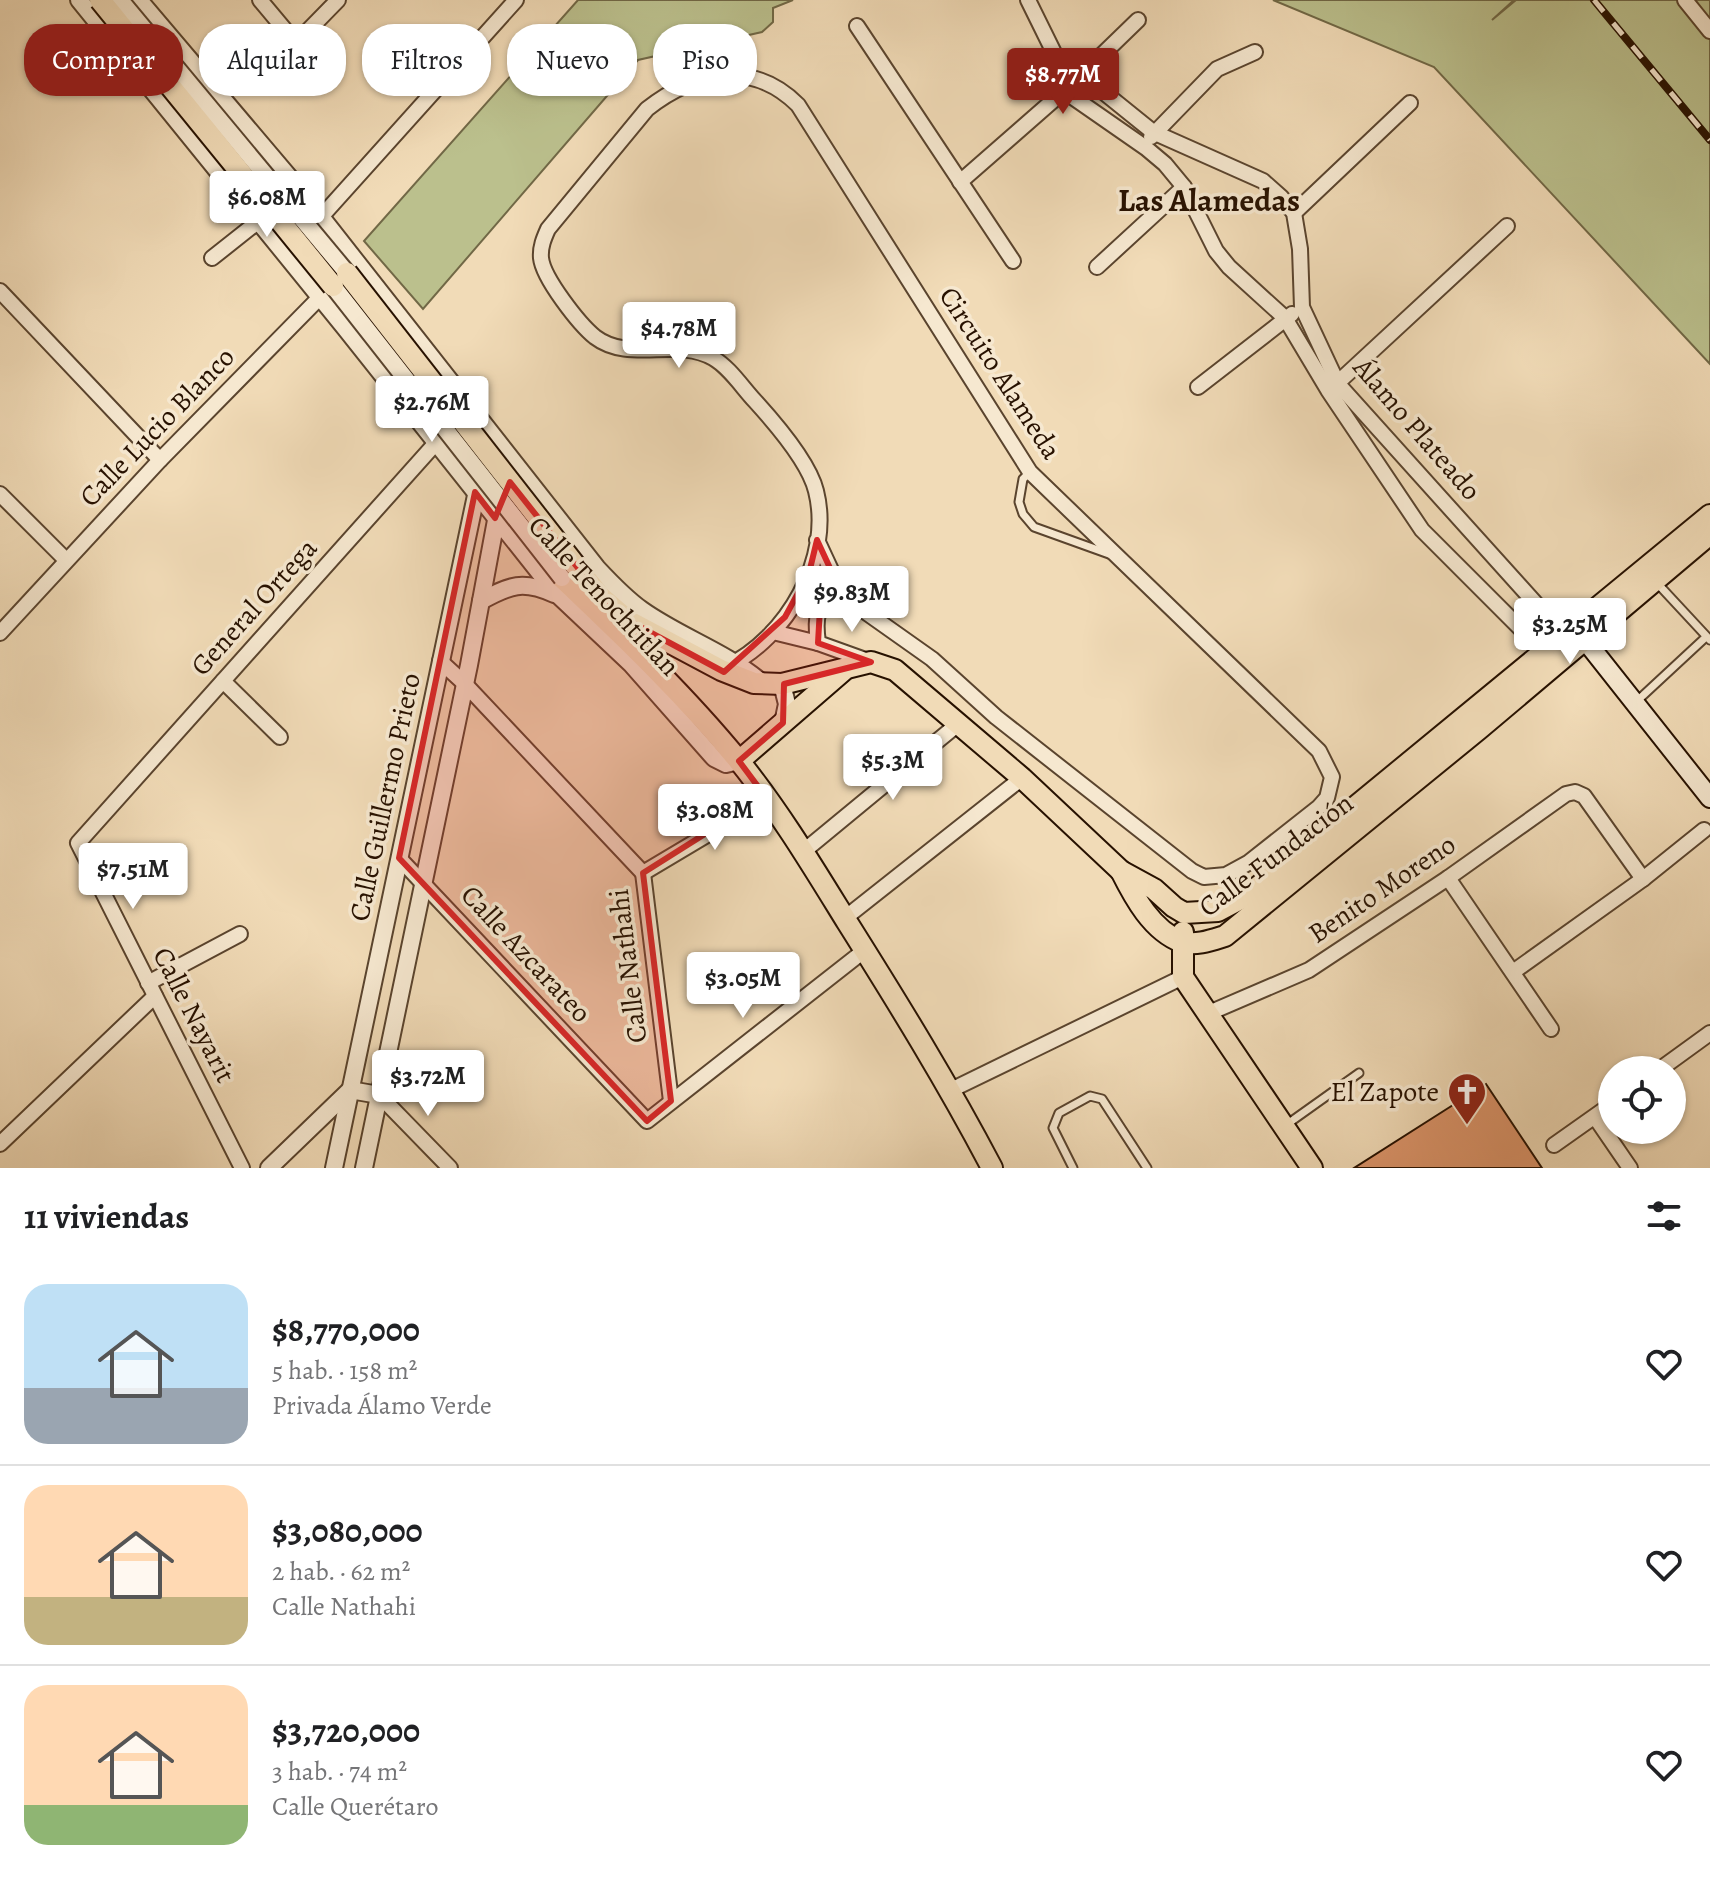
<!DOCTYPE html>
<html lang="es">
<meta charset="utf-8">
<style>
body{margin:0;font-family:Alegreya,serif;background:#f2f2f2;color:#202124;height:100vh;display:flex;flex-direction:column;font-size:30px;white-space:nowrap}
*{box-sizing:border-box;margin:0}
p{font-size:26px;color:#757577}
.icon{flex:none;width:44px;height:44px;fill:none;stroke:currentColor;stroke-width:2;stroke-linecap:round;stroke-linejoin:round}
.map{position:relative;height:1168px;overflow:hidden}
.drawer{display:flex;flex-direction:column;background:#fff;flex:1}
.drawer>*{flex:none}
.hud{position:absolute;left:24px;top:24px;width:800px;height:72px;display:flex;gap:16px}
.tools{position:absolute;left:1598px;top:1056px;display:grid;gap:16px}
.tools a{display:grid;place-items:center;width:88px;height:88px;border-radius:50%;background:#fff;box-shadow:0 2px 6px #0004;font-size:40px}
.price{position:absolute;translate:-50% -68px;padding:0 18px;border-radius:8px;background:#fff;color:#222;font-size:26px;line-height:52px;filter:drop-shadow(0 2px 4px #0008)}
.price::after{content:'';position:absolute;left:50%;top:48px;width:24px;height:18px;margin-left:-12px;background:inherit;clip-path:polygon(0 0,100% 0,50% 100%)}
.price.active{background:#8f2418;color:#fff}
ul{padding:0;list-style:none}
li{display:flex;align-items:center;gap:24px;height:200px;padding:0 24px}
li+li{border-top:2px solid #e0e0e0}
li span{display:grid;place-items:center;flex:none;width:224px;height:160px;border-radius:24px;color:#555}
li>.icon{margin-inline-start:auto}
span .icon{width:96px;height:96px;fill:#fffc;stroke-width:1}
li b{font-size:34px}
h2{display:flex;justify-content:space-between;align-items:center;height:96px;padding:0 24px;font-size:34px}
.tag{padding:0 28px;border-radius:32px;background:#fff;box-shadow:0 2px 6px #0004;font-size:28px;line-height:72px}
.tag.active{background:#8f2418;color:#fff}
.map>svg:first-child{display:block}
.green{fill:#bbc08d;stroke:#716846;stroke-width:2}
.building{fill:#dc956b;stroke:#271100;stroke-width:2}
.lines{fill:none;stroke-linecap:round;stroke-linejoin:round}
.service-casing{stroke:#5a442e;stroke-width:11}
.minor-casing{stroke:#5a442e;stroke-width:18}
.tertiary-casing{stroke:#5a442e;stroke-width:20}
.secondary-casing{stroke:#271100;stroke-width:22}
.primary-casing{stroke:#271100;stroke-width:24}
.service{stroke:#f6e8d0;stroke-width:7}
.minor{stroke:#f6e8d0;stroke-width:14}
.tertiary{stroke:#f6e8d0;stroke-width:16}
.secondary{stroke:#f6e8d0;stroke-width:18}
.primary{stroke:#f1dbb7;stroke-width:20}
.rail-casing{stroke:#271100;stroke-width:8}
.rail{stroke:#f6e8d0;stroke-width:5;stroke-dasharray:15;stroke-linecap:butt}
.tertiary-bridge-casing{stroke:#5a442e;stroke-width:20;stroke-linecap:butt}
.primary-bridge-casing{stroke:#271100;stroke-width:24;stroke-linecap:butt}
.tertiary-bridge{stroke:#f6e8d0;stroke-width:16}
.primary-bridge{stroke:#f1dbb7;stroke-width:20}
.marked{fill:#d62828;fill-opacity:0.2;stroke:#d62828;stroke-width:6;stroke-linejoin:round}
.labels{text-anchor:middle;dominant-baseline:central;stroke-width:7;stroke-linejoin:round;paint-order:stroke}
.street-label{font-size:28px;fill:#271100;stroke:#f6e8d0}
.poi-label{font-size:28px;fill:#271100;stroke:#f6e8d0;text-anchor:end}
.quarter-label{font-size:32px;font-weight:bold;fill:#271100;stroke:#f6e8d0}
</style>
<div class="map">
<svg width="1710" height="1168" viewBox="0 0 1710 1168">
<rect width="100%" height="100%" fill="#f1dbb7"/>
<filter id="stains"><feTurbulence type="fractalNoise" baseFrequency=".0025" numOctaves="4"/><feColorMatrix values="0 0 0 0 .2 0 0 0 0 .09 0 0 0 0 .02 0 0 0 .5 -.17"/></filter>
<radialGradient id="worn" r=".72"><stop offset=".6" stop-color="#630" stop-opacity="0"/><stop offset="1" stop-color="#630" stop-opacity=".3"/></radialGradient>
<!-- green -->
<g class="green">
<path d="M578,0H793L773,8V22L762,32L638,60L423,309L364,241Z"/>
<path d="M1273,0H1514L1492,20L1516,0H1710V364L1434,67Z"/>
</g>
<!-- building -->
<path class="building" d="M1486,1084L1542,1168H1354Z"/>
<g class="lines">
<!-- service casing -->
<g class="service-casing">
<g id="service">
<path d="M1030,472L1023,479L1019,502L1023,514L1034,527L1109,554"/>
<path d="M1657,583L1710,640"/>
<path d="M1637,701L1706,637"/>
<path d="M1286,1125L1359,1073"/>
<path d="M1073,1168L1053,1128L1059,1113L1090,1096L1102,1099L1147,1168"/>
</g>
</g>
<!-- minor casing -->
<g class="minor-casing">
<g id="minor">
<path d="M260,0L296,43L338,0"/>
<path d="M1028,0L1063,71L1064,91L1146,148L1165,164L1184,187L1216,251L1229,267L1285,318L1328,390L1422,530L1544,652"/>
<path d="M1685,0L1710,31"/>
<path d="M857,26L1013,261"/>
<path d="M1063,71L1096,86L1153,132L1263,181L1281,197L1294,213L1300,249L1302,307L1338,384L1564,635"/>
<path d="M1151,137L1217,69L1255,52"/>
<path d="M960,182L1073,83L1138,20"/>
<path d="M1294,213L1410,103"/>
<path d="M321,217L516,0"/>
<path d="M212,258L265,216"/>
<path d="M1097,267L1184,187"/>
<path d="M0,291L160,460"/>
<path d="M1198,387L1292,314"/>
<path d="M1332,388L1507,226"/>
<path d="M0,494L66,560"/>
<path d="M843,596C814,599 815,621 818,643L871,662"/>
<path d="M773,632L818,643"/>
<path d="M0,633L160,460L328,289"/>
<path d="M440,661L464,683L643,873"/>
<path d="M726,667C787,638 833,558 816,491C809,462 775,423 755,401C742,387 729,367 713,358C677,337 629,363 595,337C579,324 543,278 541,258C540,247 544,238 548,229L647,109C694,72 752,59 798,105L1030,472L1319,751L1332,777L1327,798L1319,807L1248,863L1226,875L1204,877L1192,871L996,717L932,659L843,596L817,540"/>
<path d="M223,681L280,737"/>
<path d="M804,851L958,724"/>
<path d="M399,858L647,1121L865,950"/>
<path d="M643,873L671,1101"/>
<path d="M643,873L742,814L765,796"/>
<path d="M1448,878L1551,1029"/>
<path d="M845,918L1022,778"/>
<path d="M1513,972L1643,879L1704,830"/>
<path d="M148,983L240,934"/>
<path d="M1209,1013L1309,970L1448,878L1566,794L1575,792L1584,796L1643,879"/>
<path d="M1659,1070L1710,1033"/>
<path d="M951,1090L1183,977"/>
<path d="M379,1095L450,1168"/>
<path d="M1595,1117L1630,1168"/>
<path d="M0,1144L155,996"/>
<path d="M1554,1145L1612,1104"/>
<path d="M242,1168L78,843L443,435"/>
</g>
</g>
<!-- tertiary casing -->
<g class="tertiary-casing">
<g id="tertiary">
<path d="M79,0L345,328L539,572L560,597L631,664L714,758L726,764L739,761"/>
<path d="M139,0L300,190L597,568C611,583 625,598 642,610C680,637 724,651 760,681"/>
<path d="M481,601C510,585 523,580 554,594"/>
<path d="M782,684L787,704L783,723"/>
<path d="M269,1168L350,1090L379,1095"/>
<path d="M334,1168L478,486"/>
<path d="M364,1168L469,665L497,515"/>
</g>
</g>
<!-- secondary casing -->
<g class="secondary-casing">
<path id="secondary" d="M1585,640L1710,798"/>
</g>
<!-- primary casing -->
<g class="primary-casing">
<g id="primary">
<path d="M575,565L600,596L629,621L721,670L754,683L782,684L871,662L895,670L1022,778L1121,871L1154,889L1174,907L1184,913L1218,911L1248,895L1710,515"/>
<path d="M562,578C624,637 685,695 739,761C780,812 813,867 847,922C898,1003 948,1084 992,1168"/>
<path d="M739,761L843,671"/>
<path d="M1121,871C1134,897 1152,931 1182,942C1196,946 1212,940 1225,936L1479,729L1710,534"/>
<path d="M1183,932V977L1312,1168"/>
</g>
</g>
<!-- service -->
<use href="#service" class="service"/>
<!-- minor -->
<use href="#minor" class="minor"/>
<!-- tertiary -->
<use href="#tertiary" class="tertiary"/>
<!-- secondary -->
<use href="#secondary" class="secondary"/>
<!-- primary -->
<use href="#primary" class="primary"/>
<!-- rail casing -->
<g class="rail-casing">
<path id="rail" d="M1594,0L1710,140"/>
</g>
<!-- rail -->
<use href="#rail" class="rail"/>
<!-- tertiary-bridge casing -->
<g class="tertiary-bridge-casing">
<g id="tertiary-bridge">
<path d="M120,0L347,273"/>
<path d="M333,286L562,578"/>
</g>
</g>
<!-- primary-bridge casing -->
<g class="primary-bridge-casing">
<g id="primary-bridge">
<path d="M100,0L333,286"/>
<path d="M347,273L575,565"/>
</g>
</g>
<!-- tertiary-bridge -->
<use href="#tertiary-bridge" class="tertiary-bridge"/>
<!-- primary-bridge -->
<use href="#primary-bridge" class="primary-bridge"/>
</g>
<!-- marked area -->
<path class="marked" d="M510,482L600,596L629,621L724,672L785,617L809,573L817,540L843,596L820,608L818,643L871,662L784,684L783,723L739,761L765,796L643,873L671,1101L647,1121L399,858L475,492L495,518Z"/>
<!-- icons -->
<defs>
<g id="church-pin" transform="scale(2)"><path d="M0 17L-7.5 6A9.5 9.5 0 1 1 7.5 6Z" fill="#8f2418" stroke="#f6e8d0"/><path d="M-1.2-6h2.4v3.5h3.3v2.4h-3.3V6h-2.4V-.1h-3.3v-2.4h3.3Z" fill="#fff"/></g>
</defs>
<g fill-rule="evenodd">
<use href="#church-pin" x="1467" y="1092"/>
</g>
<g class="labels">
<!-- street labels -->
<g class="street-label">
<text transform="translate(1000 373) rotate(57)">Circuito Alameda</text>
<text transform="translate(157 427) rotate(-46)">Calle Lucio Blanco</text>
<text transform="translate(1417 429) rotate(49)">Álamo Plateado</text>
<text transform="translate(604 596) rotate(47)">Calle Tenochtitlan</text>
<text transform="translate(254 607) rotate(-48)">General Ortega</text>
<text transform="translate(385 797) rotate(-78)">Calle Guillermo Prieto</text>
<text transform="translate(1276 855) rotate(-37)">Calle Fundación</text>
<text transform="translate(1382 889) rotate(-34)">Benito Moreno</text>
<text transform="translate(526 954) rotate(47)">Calle Azcarateo</text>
<text transform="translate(628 966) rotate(-97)">Calle Nathahi</text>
<text transform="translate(194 1015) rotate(63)">Calle Nayarit</text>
</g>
<!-- poi labels -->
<g class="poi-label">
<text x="1439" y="1092">El Zapote</text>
</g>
<!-- quarter labels -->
<g class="quarter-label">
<text x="1209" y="200">Las Alamedas</text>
</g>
</g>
<rect width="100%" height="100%" filter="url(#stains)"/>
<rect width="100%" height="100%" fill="url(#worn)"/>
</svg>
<div class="tools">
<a><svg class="icon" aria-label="locate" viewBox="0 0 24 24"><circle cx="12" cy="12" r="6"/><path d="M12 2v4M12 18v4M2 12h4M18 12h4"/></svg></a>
</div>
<b class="price active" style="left:1063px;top:116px">$8.77M</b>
<b class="price" style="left:267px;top:239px">$6.08M</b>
<b class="price" style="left:679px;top:370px">$4.78M</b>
<b class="price" style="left:432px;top:444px">$2.76M</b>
<b class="price" style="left:852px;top:634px">$9.83M</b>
<b class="price" style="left:1570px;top:666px">$3.25M</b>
<b class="price" style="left:893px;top:802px">$5.3M</b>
<b class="price" style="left:715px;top:852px">$3.08M</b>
<b class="price" style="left:133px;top:911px">$7.51M</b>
<b class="price" style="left:743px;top:1020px">$3.05M</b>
<b class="price" style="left:428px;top:1118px">$3.72M</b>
<div class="hud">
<a class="tag active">Comprar</a>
<a class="tag">Alquilar</a>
<a class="tag">Filtros</a>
<a class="tag">Nuevo</a>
<a class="tag">Piso</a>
</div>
</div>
<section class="drawer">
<h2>11 viviendas<svg class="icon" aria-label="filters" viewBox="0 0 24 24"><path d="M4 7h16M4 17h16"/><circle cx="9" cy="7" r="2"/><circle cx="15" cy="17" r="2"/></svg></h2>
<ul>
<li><span style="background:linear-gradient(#bfe0f5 65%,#9aa5b1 0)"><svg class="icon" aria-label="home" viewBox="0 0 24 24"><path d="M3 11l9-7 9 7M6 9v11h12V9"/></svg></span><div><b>$8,770,000</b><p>5 hab. · 158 m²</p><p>Privada Álamo Verde</p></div><svg class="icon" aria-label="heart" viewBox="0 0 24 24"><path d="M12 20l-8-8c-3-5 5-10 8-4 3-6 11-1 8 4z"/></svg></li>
<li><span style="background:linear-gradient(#ffd9b3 70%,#c2b280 0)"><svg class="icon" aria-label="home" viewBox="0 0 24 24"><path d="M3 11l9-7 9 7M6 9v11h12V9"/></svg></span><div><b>$3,080,000</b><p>2 hab. · 62 m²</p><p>Calle Nathahi</p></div><svg class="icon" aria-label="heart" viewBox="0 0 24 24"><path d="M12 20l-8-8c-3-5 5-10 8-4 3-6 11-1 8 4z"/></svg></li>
<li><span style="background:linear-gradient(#ffd9b3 75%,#8fb573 0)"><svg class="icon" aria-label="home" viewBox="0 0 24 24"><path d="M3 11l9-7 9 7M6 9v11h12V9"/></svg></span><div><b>$3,720,000</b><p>3 hab. · 74 m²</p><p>Calle Querétaro</p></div><svg class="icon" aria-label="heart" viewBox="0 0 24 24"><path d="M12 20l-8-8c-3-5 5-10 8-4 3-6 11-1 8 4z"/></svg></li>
</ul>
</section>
